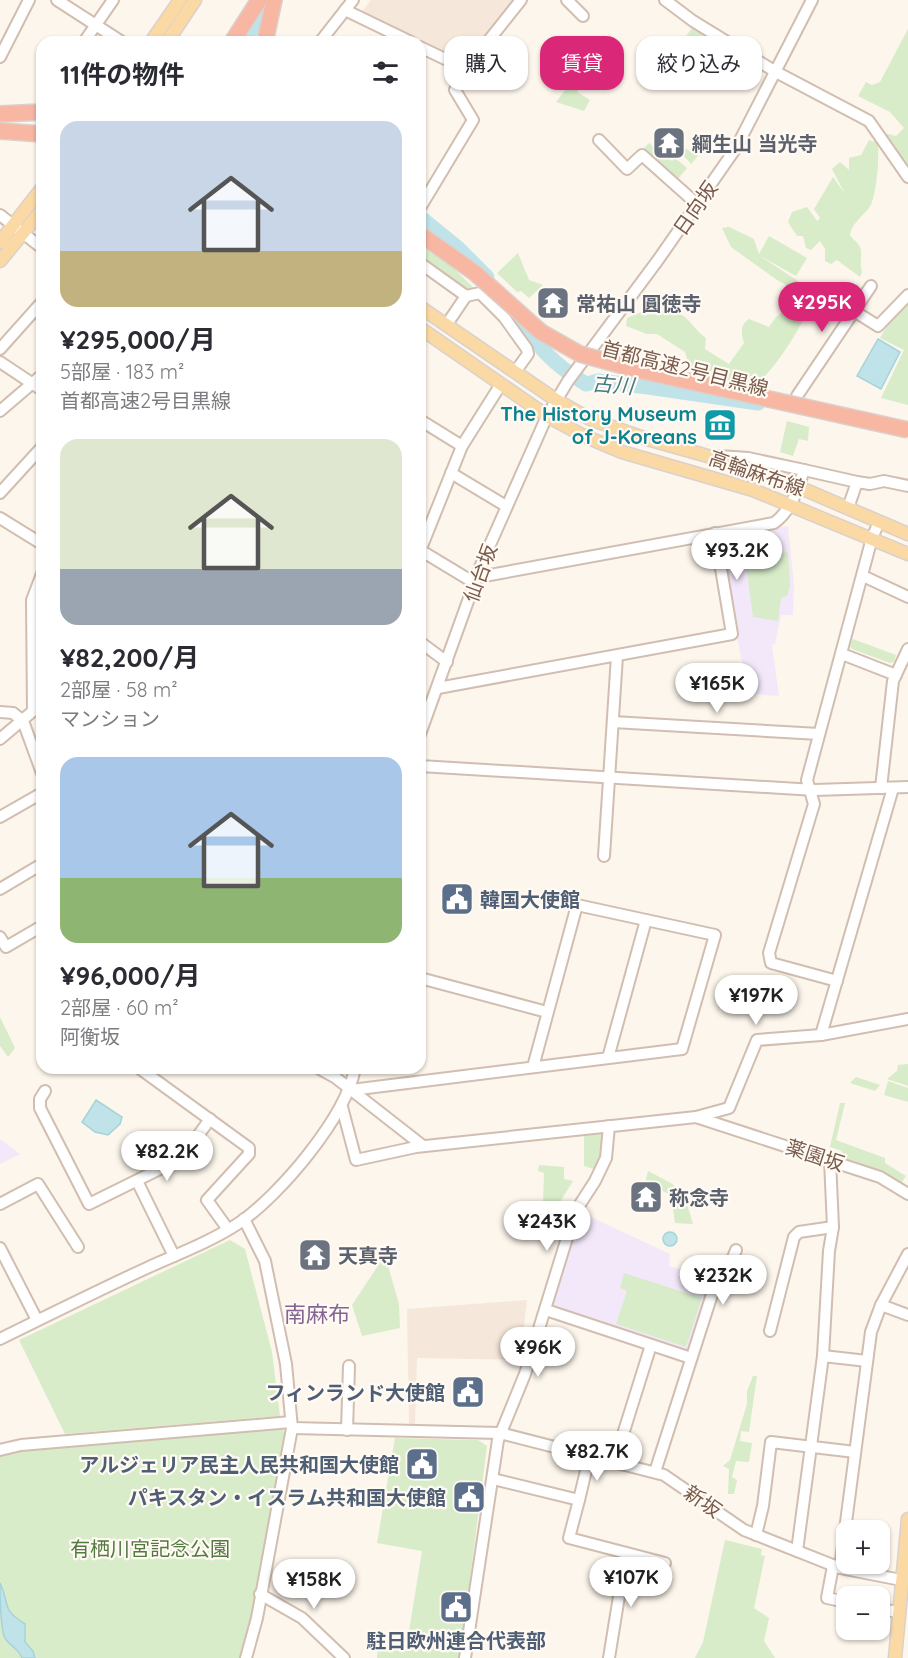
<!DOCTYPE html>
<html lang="ja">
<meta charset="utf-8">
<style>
body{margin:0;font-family:Quicksand,"Noto Sans JP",sans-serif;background:#f2f2f3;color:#2b2b33;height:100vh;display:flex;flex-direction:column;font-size:22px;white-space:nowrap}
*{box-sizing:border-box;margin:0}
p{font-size:20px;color:#7c7c81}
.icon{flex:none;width:33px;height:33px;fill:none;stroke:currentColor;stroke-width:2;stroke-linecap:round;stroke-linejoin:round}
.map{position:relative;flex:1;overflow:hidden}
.panel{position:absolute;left:36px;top:36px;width:390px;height:1038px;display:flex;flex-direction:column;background:#fff;border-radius:18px;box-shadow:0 2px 4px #0004}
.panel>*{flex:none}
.guide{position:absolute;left:444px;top:36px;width:374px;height:54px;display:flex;gap:12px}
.controls{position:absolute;left:836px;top:1520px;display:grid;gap:12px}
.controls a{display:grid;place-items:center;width:54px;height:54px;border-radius:12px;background:#fff;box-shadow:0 2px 4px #0004;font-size:30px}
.price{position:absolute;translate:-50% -51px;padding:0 14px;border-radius:21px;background:#fff;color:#222;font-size:20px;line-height:39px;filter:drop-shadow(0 2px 3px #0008)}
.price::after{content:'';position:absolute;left:50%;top:36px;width:18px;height:14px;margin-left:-9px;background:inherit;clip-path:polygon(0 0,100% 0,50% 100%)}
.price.selected{background:#db2777;color:#fff}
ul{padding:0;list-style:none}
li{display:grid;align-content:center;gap:12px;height:318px;padding:0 24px}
li span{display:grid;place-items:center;height:186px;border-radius:18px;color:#555}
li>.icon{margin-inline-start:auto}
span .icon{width:108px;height:108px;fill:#fffc;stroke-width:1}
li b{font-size:26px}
h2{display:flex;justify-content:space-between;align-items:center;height:72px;padding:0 24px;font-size:26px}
.pill{padding:0 21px;border-radius:18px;background:#fff;box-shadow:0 2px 4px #0004;font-size:21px;line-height:54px}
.pill.selected{background:#db2777;color:#fff}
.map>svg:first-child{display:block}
.residential{fill:#f5e8da}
.education{fill:#f3e8fa}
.green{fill:#d8ecc9}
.water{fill:#bfe3e8;stroke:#a5d3da;stroke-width:1.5}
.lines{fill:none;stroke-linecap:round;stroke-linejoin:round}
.river{stroke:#bfe3e8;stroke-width:15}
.minor-casing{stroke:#d1beb0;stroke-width:14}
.major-casing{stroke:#dad1cd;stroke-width:15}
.highway-casing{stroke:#dad1cd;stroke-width:18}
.minor{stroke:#fff;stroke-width:10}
.major{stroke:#fbd9a5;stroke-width:12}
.highway{stroke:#f7b7a3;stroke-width:15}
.highway-bridge-casing{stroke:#dad1cd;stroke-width:18;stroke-linecap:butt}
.highway-bridge{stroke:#f7b7a3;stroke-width:15}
.labels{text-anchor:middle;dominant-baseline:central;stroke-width:4.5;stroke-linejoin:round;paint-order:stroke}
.worship-label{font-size:20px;font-weight:bold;fill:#5b616d;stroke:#fffaf3;text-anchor:start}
.street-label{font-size:20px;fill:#7a5c4d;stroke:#fffaf3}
.culture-label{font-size:20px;font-weight:bold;fill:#0d838f;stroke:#fffaf3;text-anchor:end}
.service-label{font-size:20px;font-weight:bold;fill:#4e5e75;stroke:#fffaf3;text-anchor:end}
.park-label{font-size:20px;fill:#537a41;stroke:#fffaf3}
.water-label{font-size:21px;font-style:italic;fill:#437c86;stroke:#fffaf3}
.quarter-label{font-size:22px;fill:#846695;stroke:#fffaf3}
</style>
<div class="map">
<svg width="908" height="1658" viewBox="0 0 908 1658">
<rect width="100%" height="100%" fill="#fdf6ec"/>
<!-- residential -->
<g class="residential">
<path d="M371,0H514L463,62L361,13Z"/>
<path d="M527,1300L520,1360L417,1358L415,1426L409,1425L407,1309Z"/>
</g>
<!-- education -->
<g class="education">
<path d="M788,526L794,586L793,615H781L775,644L772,645L779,696L740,693L742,663L719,538Z"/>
<path d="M0,1139L20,1154L0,1164Z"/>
<path d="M580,1212L670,1254L669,1266L713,1278L687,1351L554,1310V1298Z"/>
</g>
<!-- green -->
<g class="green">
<path d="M692,28L712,41L690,67L680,59L671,57Z"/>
<path d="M908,29V168L884,133L896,136L904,128L890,112L858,96L866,82L872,85L880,82Z"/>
<path d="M718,45L745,60L738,72L713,52Z"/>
<path d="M584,65L590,70L577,92L590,100L584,111L556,102Z"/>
<path d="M869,140L878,143C879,157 877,197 869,208C862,217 852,223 850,235C853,240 858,242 860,247C863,254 859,263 862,272L860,277L837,260L831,264L825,261V249L820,241L811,250L806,248L803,236H797L788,222L792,212L807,207L817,221L820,218L814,209L833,177L845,194L832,169L840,162L849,170V158L861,155Z"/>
<path d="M649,143L672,161L675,158L687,168L677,180L644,148Z"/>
<path d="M685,148L698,156L691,164L681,153Z"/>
<path d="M729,227L754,239L759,254L769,236L807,258L796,276L760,256L816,293C805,321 777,369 753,387L691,372L685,352L657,334H647L626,326L627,318L666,302C672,312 676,311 685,317C691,322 696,331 706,338L705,349L729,364L744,343C741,333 740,325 749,319L769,327L776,317L798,300L797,291L777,280L731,247L722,228Z"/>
<path d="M420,246L450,265L475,289L466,291L420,258Z"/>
<path d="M518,253L529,280L543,285L529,298L521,291L517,292L497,273Z"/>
<path d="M908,304V405L881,398L904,350L880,338L893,316Z"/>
<path d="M787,421L809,427L808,441L799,439L793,456L780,452Z"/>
<path d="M788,552L790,585L787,596L781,598L778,621L753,617L745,558Z"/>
<path d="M853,639L896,655L894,662L890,663L852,649L850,646Z"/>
<path d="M0,1017L15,1048L8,1057L0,1046Z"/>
<path d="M908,1064V1086L887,1079L897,1071L898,1065Z"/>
<path d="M856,1077L880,1085L875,1091L850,1083Z"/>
<path d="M888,1081L908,1088V1102L884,1095Z"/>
<path d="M840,1103H845L836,1140L885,1158V1163L906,1176L902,1182L840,1157L842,1151L830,1147Z"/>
<path d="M606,1130L604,1154L597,1170L584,1166V1132Z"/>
<path d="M539,1165L564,1167V1179L573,1181L560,1202L543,1203L544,1173L538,1171Z"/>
<path d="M648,1171C682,1189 683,1186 693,1224L675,1223L671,1195L645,1183Z"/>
<path d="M230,1240L245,1249L272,1352L280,1416L65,1434L19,1340Z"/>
<path d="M385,1255L399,1304L400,1328L362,1336L352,1305Z"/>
<path d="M624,1273L702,1298L686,1347L616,1324L627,1291L620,1288Z"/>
<path d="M753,1376H757L749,1432L741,1431L740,1441L752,1443L749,1462L736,1461L732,1477L737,1480L734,1494H728L729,1469L723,1466L730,1460L747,1404V1391Z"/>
<path d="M277,1425L283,1429L286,1440L251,1628L241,1658H0V1453Z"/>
<path d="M395,1438L478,1440L487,1446L460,1658H377L378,1645L406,1650L422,1551L377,1543Z"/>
<path d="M725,1540L762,1549L761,1555L765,1556L754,1608L769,1618L764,1641L775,1658H695L703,1642Z"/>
</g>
<!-- water -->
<g class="water">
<path d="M878,339L900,352L881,389L857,376Z"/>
<path d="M96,1100L122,1117L120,1124L108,1135L95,1132L82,1122Z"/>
<circle cx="670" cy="1239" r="7"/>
<path d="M0,1583C11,1606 0,1608 25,1624V1642L33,1651L35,1658H22C19,1648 8,1646 4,1636C0,1621 0,1600 0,1583Z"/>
</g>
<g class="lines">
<!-- river -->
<g class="river">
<path d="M242,42L275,0"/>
<path d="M420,217L458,248L487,277"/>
<path d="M514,313C538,345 550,363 586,384L598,381L648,387L758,403"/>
</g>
<!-- minor casing -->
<g class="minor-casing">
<g id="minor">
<path d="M57,0L122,42"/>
<path d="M567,0L583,16"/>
<path d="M665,0L693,21L776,72L869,121L908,177"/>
<path d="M345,10L411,42"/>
<path d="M84,42L113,0"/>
<path d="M320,42L353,0"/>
<path d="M420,47L466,69"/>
<path d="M0,57L29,0"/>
<path d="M599,140L627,169L642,155L698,205"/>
<path d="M420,208L473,120L455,90L466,69L521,0"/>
<path d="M0,215L42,248"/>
<path d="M420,263L466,296"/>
<path d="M854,311L878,326L908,295"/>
<path d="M447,324L466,296L480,293L504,317L527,349L528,354L515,372"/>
<path d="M0,349L42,302"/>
<path d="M0,362L42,390"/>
<path d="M797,396L871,286"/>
<path d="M0,411L42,375"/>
<path d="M420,420L462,446"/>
<path d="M804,470L857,482L848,508"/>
<path d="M451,473L506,506"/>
<path d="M857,482L870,484L884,481L908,486"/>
<path d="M0,493L42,447"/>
<path d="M0,518L42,544"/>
<path d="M420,550L468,579L774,523C791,511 798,489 804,470L748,458L719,456"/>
<path d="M420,551L462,446L501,384"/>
<path d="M863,576L908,597"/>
<path d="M420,642L447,662"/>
<path d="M842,654L896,675"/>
<path d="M438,688L732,634L715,533"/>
<path d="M0,712L13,713L23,721L42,773"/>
<path d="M613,722L819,734"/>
<path d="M420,734L481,565L547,416L568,381L658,260L736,148L812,0"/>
<path d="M0,739L33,711L32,600L42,574"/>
<path d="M420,766L815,790L908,787"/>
<path d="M881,788L893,681L908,649"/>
<path d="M0,817L42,793"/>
<path d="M604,856L617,656"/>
<path d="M0,889L42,864"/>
<path d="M0,937L6,947L42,926"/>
<path d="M420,978L547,1012"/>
<path d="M837,981L771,963L769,953L814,804L807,780L872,538L879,522"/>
<path d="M821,1035L893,788"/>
<path d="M608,1058L646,920"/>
<path d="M139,1068L249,1148V1154L207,1200L227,1228"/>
<path d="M318,1068L336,1078L423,1146"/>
<path d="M351,1090L682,1049L715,935L577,905L533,1067"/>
<path d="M45,1091L40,1099V1108L89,1204L182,1158L210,1119"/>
<path d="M342,1107L356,1160L416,1147L696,1117L880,1177L908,1194"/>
<path d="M696,1117L729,1108L757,1040L821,1035L908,1019"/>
<path d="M137,1181L174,1256"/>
<path d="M0,1204L38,1184L78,1247"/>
<path d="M244,1219L265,1261L286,1364L292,1428L257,1618L246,1658"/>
<path d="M0,1248L37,1320"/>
<path d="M881,1305L908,1315"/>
<path d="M546,1310L691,1358"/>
<path d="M770,1331L794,1237L799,1232L833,1227"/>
<path d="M0,1339C49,1315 99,1290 149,1267C178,1254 212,1241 239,1223C280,1195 346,1117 355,1068"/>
<path d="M823,1356L867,1361"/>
<path d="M292,1428L500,1433L664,1475L744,1530L840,1568L901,1580L906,1575"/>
<path d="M347,1430L349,1366"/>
<path d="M0,1450L21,1445L291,1422"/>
<path d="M614,1463L651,1345"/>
<path d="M655,1472L715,1285L728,1270L736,1250"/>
<path d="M493,1479L579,1500L569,1538L665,1563"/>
<path d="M579,1500L589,1458"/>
<path d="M756,1535L763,1506L771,1442L855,1452"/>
<path d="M797,1551L823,1356L829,1251L833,1227L830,1160"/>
<path d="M833,1566L827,1598L846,1602"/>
<path d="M840,1568L871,1332L881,1305L908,1254"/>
<path d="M260,1594L302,1618L344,1658"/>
<path d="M879,1609L899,1612"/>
<path d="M465,1658L498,1440L525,1374L575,1212L595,1181L606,1158L609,1126"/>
<path d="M609,1658L626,1553"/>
</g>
</g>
<!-- major casing -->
<g class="major-casing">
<g id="major">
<path d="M151,42L180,0"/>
<path d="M167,42L195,0"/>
<path d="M0,242L42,188"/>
<path d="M0,261L42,210"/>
<path d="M420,307L556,400L590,419L647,439L761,471L908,534"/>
<path d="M420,328L547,416L582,435L622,452L753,490L908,554"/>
<path d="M895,1658L908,1519"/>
</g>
</g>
<!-- highway casing -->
<g class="highway-casing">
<g id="highway">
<path d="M232,42L259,0"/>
<path d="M265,42L274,0"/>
<path d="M0,131L42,134"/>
</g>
</g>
<!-- minor -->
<use href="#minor" class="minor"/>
<!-- major -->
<use href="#major" class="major"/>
<!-- highway -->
<use href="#highway" class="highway"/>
<!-- highway-bridge casing -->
<g class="highway-bridge-casing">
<g id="highway-bridge">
<path d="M0,114L42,112"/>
<path d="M420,234L475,273L541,332L580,354L638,370L908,430"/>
</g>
</g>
<!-- highway-bridge -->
<use href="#highway-bridge" class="highway-bridge"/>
</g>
<!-- icons -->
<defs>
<g id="temple-square" transform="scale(1.725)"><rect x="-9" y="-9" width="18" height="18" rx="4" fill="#6b7280" stroke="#fffaf3"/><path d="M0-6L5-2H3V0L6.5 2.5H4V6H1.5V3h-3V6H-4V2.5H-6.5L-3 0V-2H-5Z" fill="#fff"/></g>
<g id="museum-square" transform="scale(1.725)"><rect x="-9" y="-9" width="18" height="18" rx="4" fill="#0f9aa8" stroke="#fffaf3"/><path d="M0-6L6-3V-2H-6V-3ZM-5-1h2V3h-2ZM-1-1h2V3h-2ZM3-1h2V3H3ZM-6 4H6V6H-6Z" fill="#fff"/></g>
<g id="civic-square" transform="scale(1.725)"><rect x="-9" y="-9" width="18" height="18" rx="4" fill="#5c6f8a" stroke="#fffaf3"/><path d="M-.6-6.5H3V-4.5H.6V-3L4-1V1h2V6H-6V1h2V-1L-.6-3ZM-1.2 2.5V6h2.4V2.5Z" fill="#fff"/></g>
</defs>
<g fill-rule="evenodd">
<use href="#temple-square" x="669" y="143"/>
<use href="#temple-square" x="553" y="303"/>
<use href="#museum-square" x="720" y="425"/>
<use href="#civic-square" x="457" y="899"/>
<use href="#temple-square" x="646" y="1197"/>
<use href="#temple-square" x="315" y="1255"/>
<use href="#civic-square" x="468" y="1392"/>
<use href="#civic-square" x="422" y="1464"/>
<use href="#civic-square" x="469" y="1497"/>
<use href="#civic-square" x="456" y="1607"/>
</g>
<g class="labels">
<!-- worship labels -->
<g class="worship-label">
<text x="692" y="143">綱生山 当光寺</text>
<text x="576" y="303">常祐山 圓徳寺</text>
<text x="669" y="1197">称念寺</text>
<text x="338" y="1255">天真寺</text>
</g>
<!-- street labels -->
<g class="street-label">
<text transform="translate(695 208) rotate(-55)">日向坂</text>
<text transform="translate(685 368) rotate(14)">首都高速2号目黒線</text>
<text transform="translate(757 473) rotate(19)">高輪麻布線</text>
<text transform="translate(480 573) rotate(-70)">仙台坂</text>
<text transform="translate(815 1155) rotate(18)">薬園坂</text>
<text transform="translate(703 1501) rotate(35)">新坂</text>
</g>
<!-- culture labels -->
<g class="culture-label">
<text x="697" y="413">The History Museum<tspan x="697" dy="23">of J-Koreans</tspan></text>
</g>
<!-- service labels -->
<g class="service-label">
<text x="480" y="899" text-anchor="start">韓国大使館</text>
<text x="445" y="1392">フィンランド大使館</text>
<text x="399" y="1464">アルジェリア民主人民共和国大使館</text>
<text x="446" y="1497">パキスタン・イスラム共和国大使館</text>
<text x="456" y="1640" text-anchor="middle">駐日欧州連合代表部</text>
</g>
<!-- park labels -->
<g class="park-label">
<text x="150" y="1548">有栖川宮記念公園</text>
</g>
<!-- water labels -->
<g class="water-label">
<text transform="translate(613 384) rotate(5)">古川</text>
</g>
<!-- quarter labels -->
<g class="quarter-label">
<text x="317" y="1314">南麻布</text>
</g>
</g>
</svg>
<div class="controls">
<a>+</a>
<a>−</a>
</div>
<b class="price selected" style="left:822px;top:333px">¥295K</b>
<b class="price" style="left:737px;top:581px">¥93.2K</b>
<b class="price" style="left:717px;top:714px">¥165K</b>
<b class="price" style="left:756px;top:1026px">¥197K</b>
<b class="price" style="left:167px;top:1182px">¥82.2K</b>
<b class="price" style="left:547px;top:1252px">¥243K</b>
<b class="price" style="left:723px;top:1306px">¥232K</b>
<b class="price" style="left:538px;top:1378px">¥96K</b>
<b class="price" style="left:597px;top:1482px">¥82.7K</b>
<b class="price" style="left:631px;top:1608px">¥107K</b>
<b class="price" style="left:314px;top:1610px">¥158K</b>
<div class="guide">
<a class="pill">購入</a>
<a class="pill selected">賃貸</a>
<a class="pill">絞り込み</a>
</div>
<section class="panel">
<h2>11件の物件<svg class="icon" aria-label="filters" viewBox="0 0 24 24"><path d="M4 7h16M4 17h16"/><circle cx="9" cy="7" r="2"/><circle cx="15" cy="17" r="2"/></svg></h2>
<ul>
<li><span style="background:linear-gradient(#c9d6e8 70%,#c2b280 0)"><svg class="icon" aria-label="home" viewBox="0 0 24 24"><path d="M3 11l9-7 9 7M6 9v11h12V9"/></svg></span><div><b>¥295,000/月</b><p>5部屋 · 183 m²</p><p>首都高速2号目黒線</p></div></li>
<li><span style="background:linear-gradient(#dfe7d0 70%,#9aa5b1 0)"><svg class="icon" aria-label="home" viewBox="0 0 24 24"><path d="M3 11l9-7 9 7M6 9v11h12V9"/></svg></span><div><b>¥82,200/月</b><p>2部屋 · 58 m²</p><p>マンション</p></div></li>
<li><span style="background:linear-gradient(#a9c7e8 65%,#8fb573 0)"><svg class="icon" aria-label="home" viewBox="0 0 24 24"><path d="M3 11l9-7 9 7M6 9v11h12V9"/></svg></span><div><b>¥96,000/月</b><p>2部屋 · 60 m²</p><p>阿衡坂</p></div></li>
</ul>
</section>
</div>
